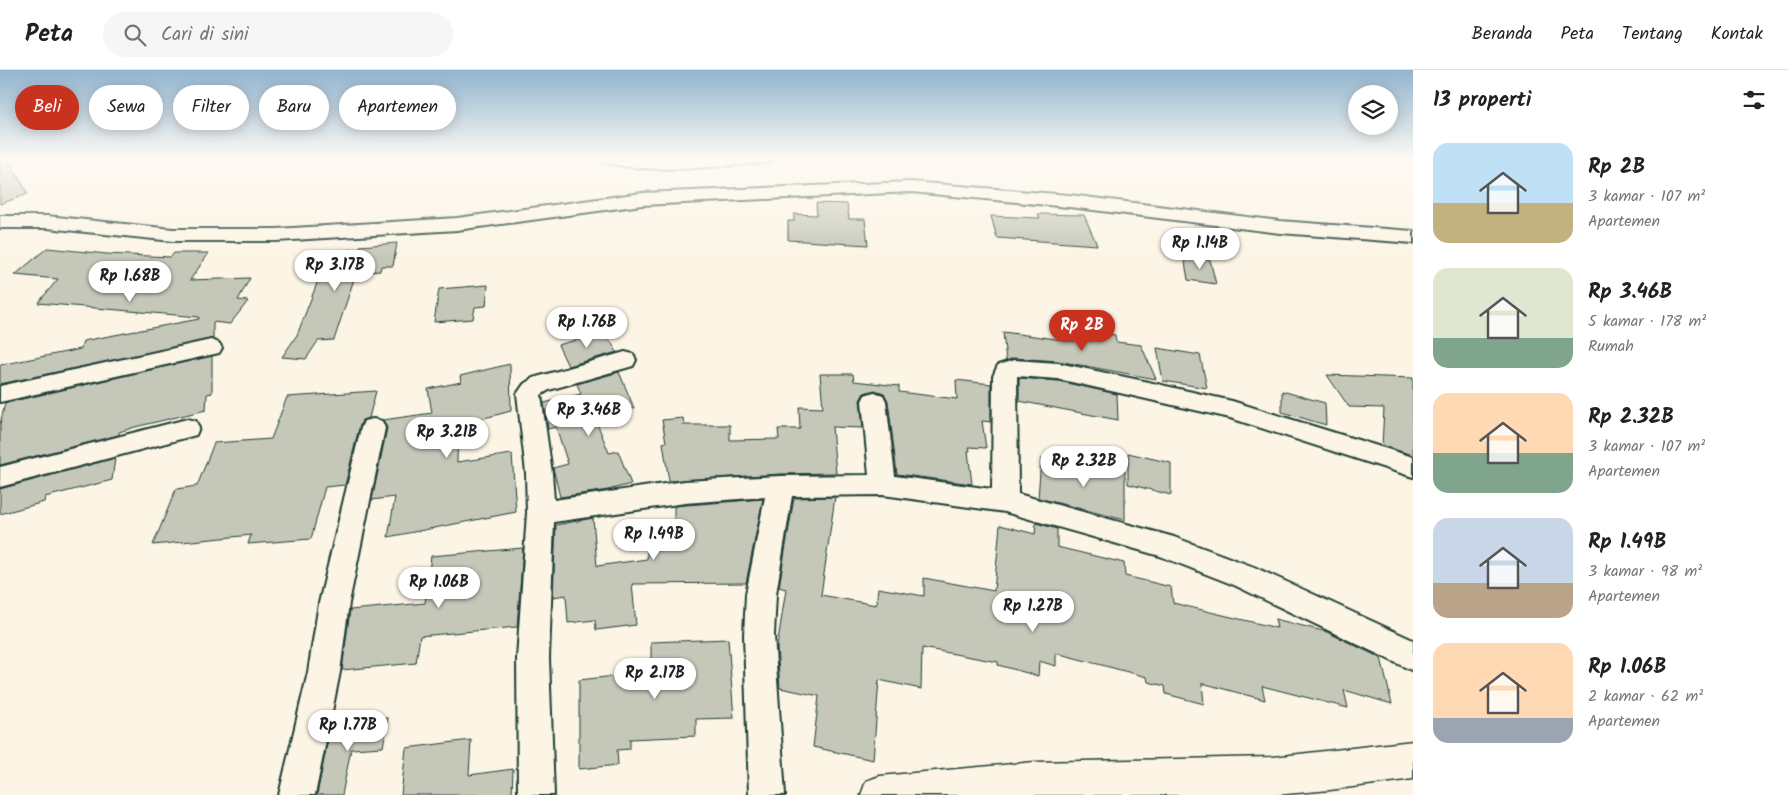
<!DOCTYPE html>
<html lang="id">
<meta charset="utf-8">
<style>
body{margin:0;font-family:Kalam,sans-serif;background:#f6f6f6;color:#222;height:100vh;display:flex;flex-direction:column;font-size:19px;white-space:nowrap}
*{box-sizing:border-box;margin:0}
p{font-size:16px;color:#767676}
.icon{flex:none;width:28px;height:28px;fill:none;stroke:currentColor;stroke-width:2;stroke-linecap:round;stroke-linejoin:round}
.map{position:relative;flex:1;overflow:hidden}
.sheet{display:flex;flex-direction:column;background:#fff;width:375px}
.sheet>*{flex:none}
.guide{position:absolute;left:15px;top:15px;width:475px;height:45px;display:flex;gap:10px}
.controls{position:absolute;left:1348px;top:15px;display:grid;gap:10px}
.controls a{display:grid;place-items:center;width:50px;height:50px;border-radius:50%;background:#fff;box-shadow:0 2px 12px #0003;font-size:25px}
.price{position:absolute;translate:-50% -42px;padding:0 11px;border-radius:18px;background:#fff;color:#222;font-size:16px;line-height:32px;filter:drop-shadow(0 1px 2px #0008)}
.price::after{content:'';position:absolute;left:50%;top:30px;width:15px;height:11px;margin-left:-8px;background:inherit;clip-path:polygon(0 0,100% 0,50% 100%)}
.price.selected{background:#c8321e;color:#fff}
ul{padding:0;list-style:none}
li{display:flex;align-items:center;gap:15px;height:125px;padding:0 20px}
li span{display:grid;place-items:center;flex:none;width:140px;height:100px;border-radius:15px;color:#555}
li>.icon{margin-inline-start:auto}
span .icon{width:60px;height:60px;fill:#fffc;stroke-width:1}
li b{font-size:21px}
h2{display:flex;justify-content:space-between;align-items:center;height:60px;padding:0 20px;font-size:21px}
.pill{padding:0 18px;border-radius:22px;background:#fff;box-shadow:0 2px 12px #0003;font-size:18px;line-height:45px}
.pill.selected{background:#c8321e;color:#fff}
header{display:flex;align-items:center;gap:30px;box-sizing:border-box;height:70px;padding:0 25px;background:#fff;border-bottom:1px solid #e0e0e0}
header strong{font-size:24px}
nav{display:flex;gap:28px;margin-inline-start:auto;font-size:18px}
.search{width:350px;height:45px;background:#f6f6f6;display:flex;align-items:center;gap:12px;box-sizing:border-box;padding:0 18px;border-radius:28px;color:#767676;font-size:19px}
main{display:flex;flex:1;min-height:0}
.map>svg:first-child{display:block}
.building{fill:#c5c7b9;stroke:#1f3d34}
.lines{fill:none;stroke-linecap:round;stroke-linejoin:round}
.minor-casing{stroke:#1f3d34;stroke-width:4}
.highway-casing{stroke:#1f3d34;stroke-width:3}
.minor{fill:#fcf5e5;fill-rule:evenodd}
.highway{fill:#fcf5e5;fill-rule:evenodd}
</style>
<header>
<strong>Peta</strong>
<div class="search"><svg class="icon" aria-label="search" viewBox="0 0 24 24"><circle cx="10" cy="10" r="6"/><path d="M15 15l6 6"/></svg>Cari di sini</div>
<nav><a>Beranda</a><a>Peta</a><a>Tentang</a><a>Kontak</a></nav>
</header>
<main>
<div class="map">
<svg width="1413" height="725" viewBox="0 0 1413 725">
<rect width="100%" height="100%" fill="#fcf5e5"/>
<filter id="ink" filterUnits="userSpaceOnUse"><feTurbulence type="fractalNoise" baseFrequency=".02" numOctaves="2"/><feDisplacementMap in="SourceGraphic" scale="10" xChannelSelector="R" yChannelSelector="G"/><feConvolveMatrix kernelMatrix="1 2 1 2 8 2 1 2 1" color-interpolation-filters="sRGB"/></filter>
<g filter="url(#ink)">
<!-- building -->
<g class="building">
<path d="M0,88H8L28,124L0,134Z"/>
<path d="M816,133L847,134L849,149H865L868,175L788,170V151H794V144L817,145Z"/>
<path d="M1038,144L1084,145L1097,175L997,168L991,146L1040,148Z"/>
<path d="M397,173L393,196H381L380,201L356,203L334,270L318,271L306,289L282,287L297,265L321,203H310L317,182L360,179V176Z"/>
<path d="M47,178L107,184L171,187L174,183H209L190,210L250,208L238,230L248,231L230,254L213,252V269L0,314V295L81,279L83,271L199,249V247L38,233L58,209L15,205Z"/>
<path d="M1184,186L1210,190L1216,214L1188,210Z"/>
<path d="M488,215L486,236L475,237L473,249L434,252L439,219Z"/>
<path d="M1071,259L1115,265L1116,272L1141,275L1156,309L1058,291L1014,288L1006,291L1003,262L1072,271Z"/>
<path d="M605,262L617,282L568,296L558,275Z"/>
<path d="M1157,278L1200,285L1207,318L1163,311Z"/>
<path d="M212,286V323L207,324L206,340L135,357L119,362V365L0,395V354L5,333Z"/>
<path d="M510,294L511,341L458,355L457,392L512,384L516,442L388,467L395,427L372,430L387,358L383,350L432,343L428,319L461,312L460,306Z"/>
<path d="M619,302L634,338L595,348L609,383L618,381L631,414L608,420L560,427L553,398L568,394L556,357L548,359L544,333L581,324L577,314Z"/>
<path d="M820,304H853L854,311L899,316V322L957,329L956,310L991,314V352L982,351L986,378L969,377L970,381H968L972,414L897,404L888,331L884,323L875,320L864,323L860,330L863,358L832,357L836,403L780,404L669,411L663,373L666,372L662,350L683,348L684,355H730V370L779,369L778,359H800L799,337L823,338Z"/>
<path d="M1327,305L1413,308V385L1382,376L1384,338L1349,337Z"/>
<path d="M1019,308L1058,311L1117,324L1118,350L1019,331Z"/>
<path d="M376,321L369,348L362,350L359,358L345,415L325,417L311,469L248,474L251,465L153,475L176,419L197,416L214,373L271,369L287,327Z"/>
<path d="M1282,321L1325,333L1326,355L1282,342Z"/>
<path d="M1128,383L1171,393V425L1128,414Z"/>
<path d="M115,388L112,410L45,427L44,432L0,444V419Z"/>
<path d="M1041,389L1088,400V392L1125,401V450L1038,428Z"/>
<path d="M835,427L821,525L876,535L878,518L924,526V508L994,521L1000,455L1035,464L1036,453L1057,459V477L1124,493L1125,506L1171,517L1173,533L1277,558L1275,549L1327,562L1381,588L1392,634L1344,620L1348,638L1262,616L1265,630L1202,613L1204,634L1166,624L1165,616L1148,612L1147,607L1056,583V596L1039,591L1038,606L998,595V592L922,578L921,619L879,610L873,690L813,677L819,626L780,618L777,577L786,519L779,517L794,428Z"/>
<path d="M763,429L746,513L632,514L636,555L596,560L595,550L568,553L566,525L553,527L556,455L593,448L597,496L647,489V480H674V436Z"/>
<path d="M523,478L517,557L420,566L416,593L342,600L350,540L425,533L431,486Z"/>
<path d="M728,569L734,648L696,649V666L630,669V679L617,680L618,695L579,699V610L651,602V572Z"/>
<path d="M388,648L383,677L351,679L342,725H317L330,659L356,657L358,650Z"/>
<path d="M471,670L469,705L513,699L512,725H401L406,678Z"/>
</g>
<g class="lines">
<!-- minor casing -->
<g class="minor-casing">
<g id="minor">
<path d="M600,88H774L771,92L765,93C711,96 656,105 603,92Z"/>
<path d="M911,112L1069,125L1280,151L1413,161V173L1280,163L1069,137L911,122L642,135L457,160L276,171H173L47,158H0V146H47L173,159H276L457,148L642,123Z"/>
<path d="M211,270L219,273L222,278L219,283L0,332V316Z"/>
<path d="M625,282L633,284L636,290L633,296L549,320L541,325L552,403L554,430L685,411L780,406L869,405L862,331L865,325L874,322L883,325L886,331L895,406L992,419L993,306L998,295L1014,290L1058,293L1144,311L1232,331L1413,387V407L1230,348L1058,309L1017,306L1018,424L1174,467L1254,497L1413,570V601L1234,515L1160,486L1005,442L883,425L792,426L776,524L774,565L785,725H749L744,565L746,524L765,427L685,433L554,452L549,588L554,725H518L517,588L527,443L526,403L517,324L524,314L533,308Z"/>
<path d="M187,349L196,351L199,358L196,365L0,417V397Z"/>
<path d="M373,349L382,351L385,358L349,533L340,602L315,725H279L308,602L319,533L361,358L364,351Z"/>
</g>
</g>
<!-- highway casing -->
<g class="highway-casing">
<path id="highway" d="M1413,671V709L1330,720L1275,725H861L866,711L880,706L1035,692L1273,687Z"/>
</g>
<!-- minor -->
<use href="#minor" class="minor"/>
<!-- highway -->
<use href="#highway" class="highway"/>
</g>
</g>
<!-- sky -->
<linearGradient id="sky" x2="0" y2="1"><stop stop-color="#91b4ce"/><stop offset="0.47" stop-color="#fefaf3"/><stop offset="1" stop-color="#fefaf3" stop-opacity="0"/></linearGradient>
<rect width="1413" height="189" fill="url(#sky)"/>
</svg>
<div class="controls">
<a><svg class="icon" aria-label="layers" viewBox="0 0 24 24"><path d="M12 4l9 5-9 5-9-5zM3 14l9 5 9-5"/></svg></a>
</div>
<b class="price" style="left:1200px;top:200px">Rp 1.14B</b>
<b class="price" style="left:335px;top:222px">Rp 3.17B</b>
<b class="price" style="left:130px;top:233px">Rp 1.68B</b>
<b class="price" style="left:587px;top:279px">Rp 1.76B</b>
<b class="price selected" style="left:1082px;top:282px">Rp 2B</b>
<b class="price" style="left:589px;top:367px">Rp 3.46B</b>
<b class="price" style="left:447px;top:389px">Rp 3.21B</b>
<b class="price" style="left:1084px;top:418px">Rp 2.32B</b>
<b class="price" style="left:654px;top:491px">Rp 1.49B</b>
<b class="price" style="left:439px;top:539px">Rp 1.06B</b>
<b class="price" style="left:1033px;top:563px">Rp 1.27B</b>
<b class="price" style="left:655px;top:630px">Rp 2.17B</b>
<b class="price" style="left:348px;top:682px">Rp 1.77B</b>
<div class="guide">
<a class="pill selected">Beli</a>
<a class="pill">Sewa</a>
<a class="pill">Filter</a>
<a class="pill">Baru</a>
<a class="pill">Apartemen</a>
</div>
</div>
<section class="sheet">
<h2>13 properti<svg class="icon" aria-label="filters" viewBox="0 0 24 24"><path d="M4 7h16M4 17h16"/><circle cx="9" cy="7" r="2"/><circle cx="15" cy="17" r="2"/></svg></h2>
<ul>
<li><span style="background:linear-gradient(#bfe0f5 60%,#c2b280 0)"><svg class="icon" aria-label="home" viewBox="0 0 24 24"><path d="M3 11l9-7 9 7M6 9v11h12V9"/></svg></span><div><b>Rp 2B</b><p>3 kamar · 107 m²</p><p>Apartemen</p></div></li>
<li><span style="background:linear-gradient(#dfe7d0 70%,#7fa58c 0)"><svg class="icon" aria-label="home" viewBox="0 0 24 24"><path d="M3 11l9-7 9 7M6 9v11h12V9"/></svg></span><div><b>Rp 3.46B</b><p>5 kamar · 178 m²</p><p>Rumah</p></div></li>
<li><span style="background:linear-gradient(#ffd9b3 60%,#7fa58c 0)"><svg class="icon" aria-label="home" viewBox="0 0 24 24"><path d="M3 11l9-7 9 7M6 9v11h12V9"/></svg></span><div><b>Rp 2.32B</b><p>3 kamar · 107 m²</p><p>Apartemen</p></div></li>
<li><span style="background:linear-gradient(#c9d6e8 65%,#b9a48a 0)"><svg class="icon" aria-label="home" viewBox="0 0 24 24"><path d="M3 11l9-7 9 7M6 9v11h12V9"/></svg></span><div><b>Rp 1.49B</b><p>3 kamar · 98 m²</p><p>Apartemen</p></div></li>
<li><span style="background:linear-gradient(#ffd9b3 75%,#9aa5b1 0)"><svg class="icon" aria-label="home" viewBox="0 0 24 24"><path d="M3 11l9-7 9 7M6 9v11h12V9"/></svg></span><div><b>Rp 1.06B</b><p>2 kamar · 62 m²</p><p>Apartemen</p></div></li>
</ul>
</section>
</main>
